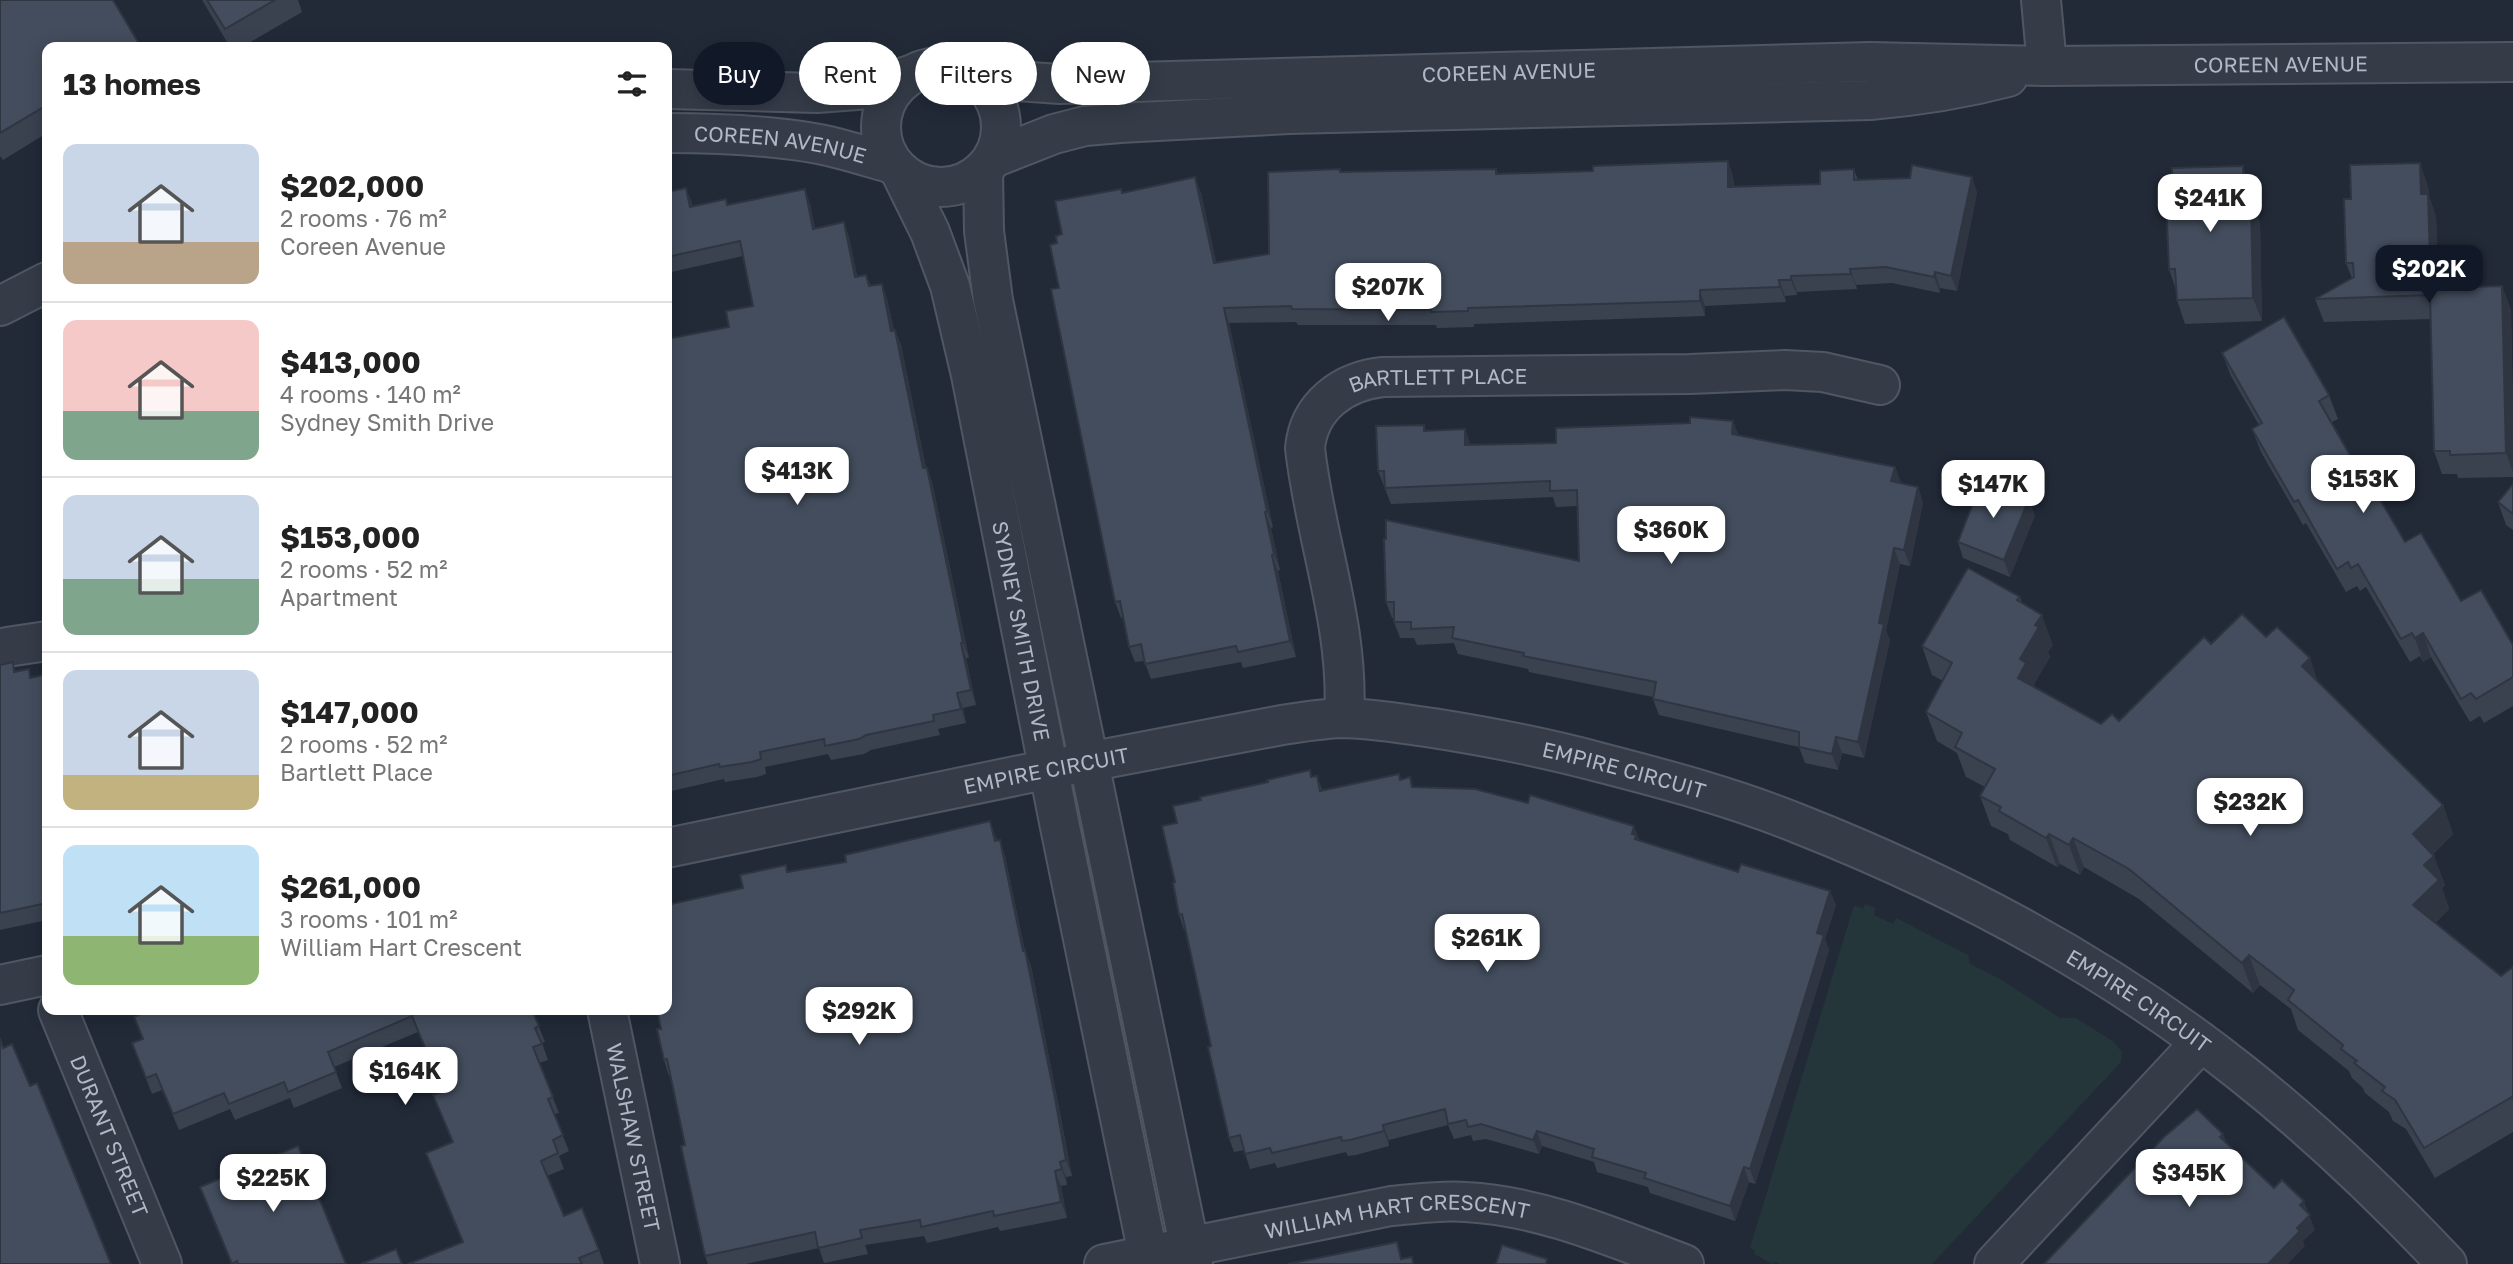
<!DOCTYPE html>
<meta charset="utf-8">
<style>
body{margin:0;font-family:"Golos Text",sans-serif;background:#f6f6f6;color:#222;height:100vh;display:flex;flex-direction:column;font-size:26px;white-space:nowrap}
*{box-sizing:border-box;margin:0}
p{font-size:23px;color:#767676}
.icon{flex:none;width:38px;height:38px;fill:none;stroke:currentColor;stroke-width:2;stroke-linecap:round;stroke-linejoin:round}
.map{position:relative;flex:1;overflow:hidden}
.side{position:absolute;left:42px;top:42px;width:630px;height:973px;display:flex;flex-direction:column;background:#fff;border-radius:14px;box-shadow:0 4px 18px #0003}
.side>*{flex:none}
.banner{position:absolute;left:693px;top:42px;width:665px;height:63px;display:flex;gap:14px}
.price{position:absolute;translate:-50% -60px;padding:0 16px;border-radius:14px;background:#fff;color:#222;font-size:23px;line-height:46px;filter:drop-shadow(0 2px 4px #0008)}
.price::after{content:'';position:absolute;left:50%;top:42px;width:21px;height:16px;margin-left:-10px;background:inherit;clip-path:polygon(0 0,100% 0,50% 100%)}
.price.active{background:#111827;color:#fff}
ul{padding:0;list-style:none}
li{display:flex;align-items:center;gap:21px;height:175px;padding:0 21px}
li+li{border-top:2px solid #e0e0e0}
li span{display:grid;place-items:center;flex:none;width:196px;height:140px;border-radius:14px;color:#555}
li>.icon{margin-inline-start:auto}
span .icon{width:84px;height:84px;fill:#fffc;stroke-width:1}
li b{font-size:30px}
h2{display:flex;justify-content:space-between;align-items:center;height:84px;padding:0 21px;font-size:30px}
.pill{padding:0 24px;border-radius:32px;background:#fff;box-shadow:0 4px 18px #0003;font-size:24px;line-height:63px}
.pill.active{background:#111827;color:#fff}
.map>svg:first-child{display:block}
.green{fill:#243639}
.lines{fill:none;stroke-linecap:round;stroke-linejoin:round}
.minor-casing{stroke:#505763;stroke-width:42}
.minor{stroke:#353c48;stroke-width:38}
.wall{fill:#3a4250}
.shaded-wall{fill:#2f3641}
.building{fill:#434d5d;stroke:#2f3641;stroke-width:2}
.labels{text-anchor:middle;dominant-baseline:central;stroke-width:5;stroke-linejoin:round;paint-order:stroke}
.street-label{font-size:21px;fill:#b0b7c5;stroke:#1b222d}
</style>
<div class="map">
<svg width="2513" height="1264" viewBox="0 0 2513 1264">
<rect width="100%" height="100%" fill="#222a38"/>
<!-- green -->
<path class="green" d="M1865,904L1875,908L1874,915L1893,924L1896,918L1968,955L1970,964L2000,979L2060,1018H2076L2114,1042L2122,1052L2121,1062L1932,1264H1779L1775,1262L1772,1264L1754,1254L1755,1251L1750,1248L1854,905L1863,909Z"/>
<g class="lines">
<!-- minor casing -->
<g class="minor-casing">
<g id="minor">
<path d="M2041,0L2047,66"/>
<circle cx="941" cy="127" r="60"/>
<path id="s1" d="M971,73L1002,80L1060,84L1870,62L2047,66L2513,62"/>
<path d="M667,89L817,93L870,89L907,76"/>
<path id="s2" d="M667,133C718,133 769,135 819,144C844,149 868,157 893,164"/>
<path d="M993,158L1054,134L1085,126L1120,123L1289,114L1870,100C1918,96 1962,89 2008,77"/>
<path id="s3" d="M900,171L930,232L950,286L971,375L1059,822L1150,1264"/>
<path d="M983,171L984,231L993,300L1193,1264"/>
<path d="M0,306L47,282"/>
<path d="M7,647L47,641"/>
<path id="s4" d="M1344,718C1350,626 1315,539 1305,448C1309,406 1343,381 1383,377L1690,374L1785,370L1823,372L1880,385"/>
<path id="s5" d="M667,848L1025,774L1282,725C1301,722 1321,719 1341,718C1371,718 1403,724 1433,728C1490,737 1547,748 1602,763C1668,780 1735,798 1799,824C1956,886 2110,968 2243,1074C2316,1132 2383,1196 2447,1264"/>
<path d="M0,985L47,975"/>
<path id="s6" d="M58,1010L162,1264"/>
<path id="s7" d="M607,1010L660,1264"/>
<path id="s8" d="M1104,1264L1391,1206C1416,1204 1441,1200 1466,1202C1542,1206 1614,1238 1684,1264"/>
<path d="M1994,1264L2201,1042"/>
</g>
</g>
<!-- minor -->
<use href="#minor" class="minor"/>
</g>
<!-- wall -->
<g class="wall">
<path d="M0,0L47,47V133L3,160L0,156Z"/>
<path d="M202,0H298L302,12L242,47H230Z"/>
<path d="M1728,161L1733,177L1734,186L1820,184L1854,169L1858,180L1972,177L1977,193L1957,291L1940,288V293L1892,283L1856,285L1857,289L1797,292V295L1785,296L1786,302L1705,306V316L1474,324V327L1437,328L1436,325H1298L1296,322L1229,323L1273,527L1271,528L1280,570L1278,571L1296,657L1243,668L1241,662L1151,679L1144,661L1135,662L1129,647L1123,617L1121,618L1115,602L1059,288L1057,243L1122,193H1201L1216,262L1269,254L1341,172L1496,169L1498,174L1593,171Z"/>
<path d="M2428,186L2429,196L2436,217L2439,288L2502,286L2511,310L2513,406V477L2458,478L2457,474H2442L2434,451L2431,319L2324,322L2315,299L2352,278L2346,263L2351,199Z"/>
<path d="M805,189L810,204L815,228L844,222L849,237L857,277L866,275L871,286L882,284L887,299L894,330H895L901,345L926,468L932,482L969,658H966L976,705L963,708L966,723L938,729L940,735L871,750L864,754L831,760L828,754L765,767L766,774L757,777L725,782L724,779L667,792V339L729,327L753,306L743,256L667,273V192L692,202V206L726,199L728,205Z"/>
<path d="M2251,189L2252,201L2260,223L2262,321L2185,324L2177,300L2176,290L2169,269Z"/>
<path d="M2222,353L2329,395L2338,419L2332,422L2355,464L2405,542L2461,601L2513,645V706L2484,723L2480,716L2470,722L2431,657L2423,662L2420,656L2410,662L2366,587L2360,591L2357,586L2346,592L2306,523L2303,525L2261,452L2252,429L2259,425L2231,376Z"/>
<path d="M1733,421L1738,435L1895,467L1901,483L1918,487L1923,503L1910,566L1900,564L1886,631L1890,640L1864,758L1842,753L1838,770L1805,763L1799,747L1659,715L1653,699V697L1529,672L1528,669L1458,654L1454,643L1417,645L1414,638H1400L1394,622V618H1392L1386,602L1579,561L1577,506L1556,507L1553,497L1391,504L1378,471L1424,425L1426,431L1471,445L1556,443Z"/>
<path d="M2513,484V530L2506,525L2498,502Z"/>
<path d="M2035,515L2010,577L1963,558L1958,542Z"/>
<path d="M2020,597L2022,603L2053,645L2048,652L2050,657L2034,684L2035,687L2101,724L2119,721L2211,644L2266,637L2318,682L2443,805L2453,834L2433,854L2445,885L2442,888L2449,909L2435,923L2501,976L2513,967V1132L2435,1178L2406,1129L2393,1121L2389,1112L2365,1093L2363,1088L2352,1078L2349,1071L2298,1030L2291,1009L2260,985L2253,993L2139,899L2084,867L2080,875L2060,864L2057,867L2010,840L2008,834L1991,826L1980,796L1985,787L1966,777L1957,753L1937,741L1926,712L1943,681L1932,675L1922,646Z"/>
<path d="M0,665L32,677L47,674V920L0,930Z"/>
<path d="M1310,770L1312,777L1317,776L1322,790L1399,774L1401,779L1410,777L1413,787L1639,840L1836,905L1825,939L1829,950L1797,1054L1755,1184L1749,1182L1735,1221L1650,1193L1648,1187L1597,1172L1594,1162L1542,1146L1539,1154L1486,1139L1473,1141L1471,1135L1454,1139L1448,1125L1389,1140V1146L1356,1155L1348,1156L1346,1152L1277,1168L1275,1163L1250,1169L1244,1150L1234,1152L1229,1138L1211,1046L1185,929L1184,930L1179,915L1175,882L1177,823L1201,800Z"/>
<path d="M996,837L997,841L1005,856L1025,951L1031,966L1060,1113L1072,1176L1066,1177L1067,1185L1061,1186L1067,1218L1000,1231L998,1227L927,1243L924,1236L865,1245L868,1254L824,1263L819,1248L746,1264H708L705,1256L685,1145L670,1075L669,1076L664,1060L743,888L788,872Z"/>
<path d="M532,1010L545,1042L542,1043L548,1060L539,1063L559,1113L554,1114L569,1151L559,1156L564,1169L547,1176L564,1216L599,1250L604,1264H408L462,1242L426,1153L452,1142L433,1095L442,1091L418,1032L334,1067L342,1088L294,1108L290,1098L235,1120L230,1109L179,1130L162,1090L152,1094L132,1043L142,1039L134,1017Z"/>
<path d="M200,1187L346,1264H231Z"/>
</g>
<!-- shaded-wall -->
<g class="shaded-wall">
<path d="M1728,161L1733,177L1734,202L1728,187Z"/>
<path d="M2420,163L2428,186L2429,196L2436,217L2440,311L2431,288L2421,194Z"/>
<path d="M2243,166L2251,189L2252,201L2260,223L2262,321L2253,298L2244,200Z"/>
<path d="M1195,177L1201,193L1220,278L1214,263Z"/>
<path d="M1972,177L1977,193L1957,291L1951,276Z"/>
<path d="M686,188L692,202L695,222L690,207Z"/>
<path d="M805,189L810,204L818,243L813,229Z"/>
<path d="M844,222L849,237L861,292L855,277Z"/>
<path d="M1850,269L1856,285L1857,289L1851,274Z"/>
<path d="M1935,272L1940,288V293L1934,277Z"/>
<path d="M1791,276L1797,292V295L1791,280Z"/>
<path d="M1779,280L1785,296L1786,302L1780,287Z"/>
<path d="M882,284L887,299L897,345L891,331Z"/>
<path d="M2502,286L2511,310L2513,406V472L2506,453Z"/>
<path d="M1700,290L1705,306V316L1700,301Z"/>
<path d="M1224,308L1229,323L1273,527L1267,511Z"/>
<path d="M895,330L901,345L929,483L923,468Z"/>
<path d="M1733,421L1739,437L1732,434Z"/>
<path d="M1465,429L1471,445V461L1465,445Z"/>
<path d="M1895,467L1901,483L1891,481Z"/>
<path d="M927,468L932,482L969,658L963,643Z"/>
<path d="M1918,487L1923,503L1910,566L1904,550Z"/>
<path d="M2029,499L2035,515L2010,577L2004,560Z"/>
<path d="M1265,512L1271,528L1280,570L1274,554Z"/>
<path d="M1894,548L1900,564L1886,631L1890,640L1864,758L1858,742L1879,623Z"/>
<path d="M1272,555L1278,571L1296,657L1290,641Z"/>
<path d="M2042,615L2053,645L2048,652L2050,657L2034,684L2037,693L2018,678L2020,659L2035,625Z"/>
<path d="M2423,633L2431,657L2423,662L2415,638Z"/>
<path d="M961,643L966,658L976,705L971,690Z"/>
<path d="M2310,658L2320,688L2302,666Z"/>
<path d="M957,693L963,708L966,723L961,709Z"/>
<path d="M1836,737L1842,753L1838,770L1832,754Z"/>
<path d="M2443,805L2453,834L2424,863L2413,834Z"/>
<path d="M990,821L996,837L1000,856L995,841Z"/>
<path d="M1634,826L1640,841L1639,844L1632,834Z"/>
<path d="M2049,834L2060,864L2057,867L2046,838Z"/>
<path d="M2073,838L2084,867L2080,875L2069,845Z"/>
<path d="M1000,840L1005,856L1025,951L1031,966L1072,1176L1066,1160Z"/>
<path d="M2434,856L2445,885L2442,888L2449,909L2424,935L2413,905L2424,865Z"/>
<path d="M1830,891L1836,905L1825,939L1829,950L1797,1054L1755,1184L1750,1169L1817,933Z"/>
<path d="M2249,955L2260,985L2253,993L2242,963Z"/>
<path d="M1383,1125L1389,1140V1146L1384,1131Z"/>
<path d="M1537,1131L1542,1146L1539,1154L1533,1140Z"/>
<path d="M2223,1134L2229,1148L2220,1137Z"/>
<path d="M1060,1162L1066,1177L1067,1185L1062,1169Z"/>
<path d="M1744,1167L1749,1182L1735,1221L1730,1206Z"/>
<path d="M1055,1171L1061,1186L1067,1218L1061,1202Z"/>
<path d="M2304,1201L2315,1230L2303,1241L2305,1246L2288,1264H2268L2297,1228L2300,1205Z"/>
</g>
<!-- building -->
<g class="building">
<path d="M0,0H113L141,47H47V105L0,133Z"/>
<path d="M207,0H275L225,29Z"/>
<path d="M1728,161V187L1820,184V171L1854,169V180L1910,178L1912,165L1972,177L1951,276L1935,272L1934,277L1886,267L1850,269L1851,274L1791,276V280H1779L1780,287L1700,290V301L1468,308V311L1431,312V310L1292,309L1291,306L1224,308L1267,511L1265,512L1274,554L1272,555L1290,641L1238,652L1236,646L1145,664L1141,644L1129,647L1120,601L1115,602L1051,289L1059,288L1050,245L1057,243L1056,236L1062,234L1055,201L1121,189L1122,193L1195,177L1214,263L1269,254L1268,172L1340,169V172L1496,169V174L1593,171V166Z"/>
<path d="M2420,163L2421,194H2428L2431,288L2502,286L2506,453L2450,455V451H2434L2430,295L2315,299L2354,277L2353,263H2346L2344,199H2351L2350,165Z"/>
<path d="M2243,166L2244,200H2251L2253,298L2177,300L2175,269H2169L2166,200L2173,199L2172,168Z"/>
<path d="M686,188L690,207L726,199L727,205L805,189L813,229L844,222L855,277L866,275L869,286L882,284L891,331L895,330L923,468H927L963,643H961L971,690L957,693L961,709L933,715L934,721L866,735L859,739L825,746L824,739L760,752L761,759L752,762L720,767L719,764L667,776V339L729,327L726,311L753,306L740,241L667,257V192Z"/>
<path d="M2284,317L2329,395L2319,401L2355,464L2358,462L2405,542L2421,533L2461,601L2481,590L2513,645V677L2476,699L2471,693L2461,699L2423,633L2415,638L2412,633L2401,639L2358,564L2351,568L2348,562L2337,569L2298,500L2294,502L2252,429L2262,423L2222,353Z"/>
<path d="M1690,417L1733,421L1732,434L1895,467L1891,481L1918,487L1904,550L1894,548L1879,623L1884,624L1858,742L1836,737L1832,754L1799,747V732L1653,699L1656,682L1523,656L1524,653L1452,638L1454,627L1411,629V622H1394V602H1386L1384,539H1386V520L1579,561L1577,490L1550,491V481L1385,488L1384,471H1378L1376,426L1424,425V431L1465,429V445L1556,443V428L1690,423Z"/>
<path d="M1982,480L2029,499L2004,560L1958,542Z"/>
<path d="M2513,484V514L2498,502Z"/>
<path d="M1968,568L2020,597L2017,600L2042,615L2035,625L2039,627L2020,659L2026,663L2018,678L2101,724L2112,714L2119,721L2204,637L2211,644L2242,614L2266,637L2277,627L2310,658L2302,666L2443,805L2413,834L2434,856L2424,865L2439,880L2413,905L2501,976L2513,967V1098L2512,1097L2424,1148L2395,1100L2382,1091L2385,1087L2354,1063L2357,1061L2341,1049L2343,1045L2288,1000L2294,990L2249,955L2242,963L2129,869L2073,838L2069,845L2049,834L2046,838L1999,811L2001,807L1980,796L1995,769L1955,747L1962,733L1926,712L1952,663L1922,646Z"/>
<path d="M13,662L14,672L29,669L30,678L47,674V709H44L47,722V903L0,913V665Z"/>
<path d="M1310,770L1311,777L1317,776L1320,791L1399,774L1400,780L1410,777L1412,787L1475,789L1528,803L1530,795L1634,826L1632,834L1636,835L1635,839L1738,872L1741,864L1830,891L1817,933L1824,935L1792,1039L1750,1169L1744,1167L1730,1206L1644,1178L1646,1173L1592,1157L1594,1149L1537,1131L1533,1140L1481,1124L1468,1127L1466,1120L1448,1124L1445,1109L1383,1125L1384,1131L1350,1140L1342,1141L1341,1137L1272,1153L1270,1148L1245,1154L1240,1135L1229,1138L1208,1047L1211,1046L1182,914L1179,915L1173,883L1175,882L1162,826L1177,823L1173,806L1201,800L1200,797L1268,782L1267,780Z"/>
<path d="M990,821L995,841L1000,840L1023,951L1025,950L1055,1098L1066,1160L1060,1162L1062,1169L1055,1171L1061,1202L994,1216L993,1211L921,1227L920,1220L860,1230L862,1238L818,1248L815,1232L705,1256L681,1146L685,1145L667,1059L664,1060L657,1029H661L657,1010H667V905L743,888L740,875L786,865L787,872L846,862L845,855Z"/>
<path d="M150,1010H532L539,1026L535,1028L542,1044L533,1047L553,1097L548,1099L563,1135L553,1140L558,1153L541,1161L564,1216L582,1208L599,1250L579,1258L582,1264H408L463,1242L426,1153L453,1142L433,1095L443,1091L412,1016L328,1052L336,1072L288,1092L284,1082L229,1104L224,1093L173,1114L156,1074L146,1078L132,1043L143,1039L134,1017Z"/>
<path d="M0,1038L3,1048L12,1044L30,1086L37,1083L111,1264H0Z"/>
<path d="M2197,1109L2223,1134L2220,1137L2274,1188L2282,1180L2304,1201L2300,1205L2310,1215L2297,1228L2300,1231L2268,1264H2044L2164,1137Z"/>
<path d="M298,1146L346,1264H238L237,1261L232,1264L200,1187Z"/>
<path d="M1397,1242L1401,1259L1412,1257L1413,1264H1288Z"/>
<path d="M1502,1245L1547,1259L1546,1264H1496Z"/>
<path d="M396,1249L402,1264H361Z"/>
</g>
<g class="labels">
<!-- street labels -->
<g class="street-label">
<text stroke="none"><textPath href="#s1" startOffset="1311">COREEN AVENUE</textPath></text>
<text stroke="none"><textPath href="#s1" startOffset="539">COREEN AVENUE</textPath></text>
<text stroke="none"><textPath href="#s2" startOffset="114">COREEN AVENUE</textPath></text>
<text stroke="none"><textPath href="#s4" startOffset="443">BARTLETT PLACE</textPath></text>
<text stroke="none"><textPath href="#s3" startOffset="478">SYDNEY SMITH DRIVE</textPath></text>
<text stroke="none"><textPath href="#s5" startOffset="975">EMPIRE CIRCUIT</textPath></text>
<text stroke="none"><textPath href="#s5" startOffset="387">EMPIRE CIRCUIT</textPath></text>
<text stroke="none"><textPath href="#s5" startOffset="1542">EMPIRE CIRCUIT</textPath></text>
<text stroke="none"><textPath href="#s6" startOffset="136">DURANT STREET</textPath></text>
<text stroke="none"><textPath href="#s7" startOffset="130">WALSHAW STREET</textPath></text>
<text stroke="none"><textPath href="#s8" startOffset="298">WILLIAM HART CRESCENT</textPath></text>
</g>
</g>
</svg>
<b class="price" style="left:2210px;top:234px">$241K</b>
<b class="price active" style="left:2429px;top:305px">$202K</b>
<b class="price" style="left:1388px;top:323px">$207K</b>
<b class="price" style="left:797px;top:507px">$413K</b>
<b class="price" style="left:2363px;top:515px">$153K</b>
<b class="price" style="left:1993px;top:520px">$147K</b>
<b class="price" style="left:1671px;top:566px">$360K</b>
<b class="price" style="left:2250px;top:838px">$232K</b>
<b class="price" style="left:1487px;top:974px">$261K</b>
<b class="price" style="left:859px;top:1047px">$292K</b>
<b class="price" style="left:405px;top:1107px">$164K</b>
<b class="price" style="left:2189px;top:1209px">$345K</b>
<b class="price" style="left:273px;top:1214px">$225K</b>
<div class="banner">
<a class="pill active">Buy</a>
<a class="pill">Rent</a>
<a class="pill">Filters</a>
<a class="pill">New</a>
</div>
<section class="side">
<h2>13 homes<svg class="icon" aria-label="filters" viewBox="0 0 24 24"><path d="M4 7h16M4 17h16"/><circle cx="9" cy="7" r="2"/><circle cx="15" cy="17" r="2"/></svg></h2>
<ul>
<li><span style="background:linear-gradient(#c9d6e8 70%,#b9a48a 0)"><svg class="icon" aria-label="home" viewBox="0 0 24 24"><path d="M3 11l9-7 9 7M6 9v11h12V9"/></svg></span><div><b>$202,000</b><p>2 rooms · 76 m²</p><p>Coreen Avenue</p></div></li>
<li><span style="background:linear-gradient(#f6c9c9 65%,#7fa58c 0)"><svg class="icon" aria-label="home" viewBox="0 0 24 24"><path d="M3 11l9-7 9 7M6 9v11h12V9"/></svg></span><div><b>$413,000</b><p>4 rooms · 140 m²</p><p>Sydney Smith Drive</p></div></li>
<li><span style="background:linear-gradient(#c9d6e8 60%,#7fa58c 0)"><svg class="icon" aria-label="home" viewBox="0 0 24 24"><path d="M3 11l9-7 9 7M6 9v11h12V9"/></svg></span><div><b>$153,000</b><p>2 rooms · 52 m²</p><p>Apartment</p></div></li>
<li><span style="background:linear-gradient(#c9d6e8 75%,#c2b280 0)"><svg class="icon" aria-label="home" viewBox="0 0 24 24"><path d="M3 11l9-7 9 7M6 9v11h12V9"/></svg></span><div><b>$147,000</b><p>2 rooms · 52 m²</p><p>Bartlett Place</p></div></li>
<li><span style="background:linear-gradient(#bfe0f5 65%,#8fb573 0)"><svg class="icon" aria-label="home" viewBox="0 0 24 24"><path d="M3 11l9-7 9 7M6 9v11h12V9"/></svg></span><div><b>$261,000</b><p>3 rooms · 101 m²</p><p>William Hart Crescent</p></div></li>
</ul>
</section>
</div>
